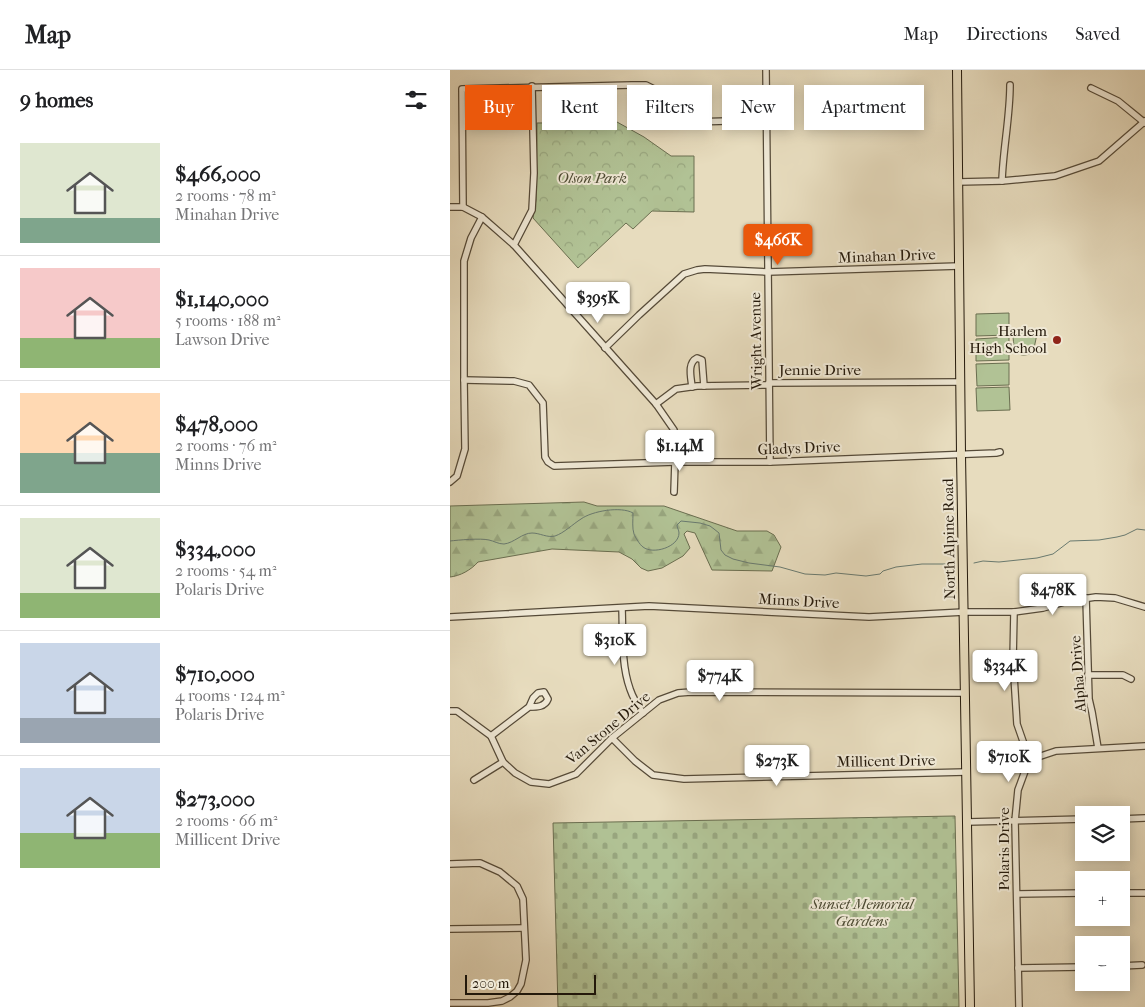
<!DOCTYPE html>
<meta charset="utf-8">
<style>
body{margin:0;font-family:"IM FELL French Canon",serif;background:#f6f6f6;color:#202124;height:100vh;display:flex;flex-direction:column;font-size:19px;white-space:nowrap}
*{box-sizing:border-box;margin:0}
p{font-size:16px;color:#757577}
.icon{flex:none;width:28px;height:28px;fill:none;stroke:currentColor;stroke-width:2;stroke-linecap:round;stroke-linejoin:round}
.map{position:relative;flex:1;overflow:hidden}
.side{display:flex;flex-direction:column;background:#fff;width:450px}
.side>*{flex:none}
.hud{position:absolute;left:15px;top:15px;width:475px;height:45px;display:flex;gap:10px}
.fabs{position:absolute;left:625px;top:736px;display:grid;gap:10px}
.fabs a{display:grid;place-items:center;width:55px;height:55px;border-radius:0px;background:#fff;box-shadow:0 2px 12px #0003;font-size:25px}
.scale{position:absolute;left:15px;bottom:12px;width:131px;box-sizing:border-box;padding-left:5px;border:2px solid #24190b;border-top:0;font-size:14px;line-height:18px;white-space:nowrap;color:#24190b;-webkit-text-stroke:4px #efe8d5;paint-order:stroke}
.price{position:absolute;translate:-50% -42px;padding:0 11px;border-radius:5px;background:#fff;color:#222;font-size:16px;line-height:32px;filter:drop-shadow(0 1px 2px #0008)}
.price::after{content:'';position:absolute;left:50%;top:30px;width:15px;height:11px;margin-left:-8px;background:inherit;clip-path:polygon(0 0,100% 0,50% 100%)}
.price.on{background:#ea580c;color:#fff}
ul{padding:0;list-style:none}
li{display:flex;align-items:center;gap:15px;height:125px;padding:0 20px}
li+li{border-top:1px solid #e0e0e0}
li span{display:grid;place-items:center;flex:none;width:140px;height:100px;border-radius:0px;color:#555}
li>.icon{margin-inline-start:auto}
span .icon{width:60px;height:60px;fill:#fffc;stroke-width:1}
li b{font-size:21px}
h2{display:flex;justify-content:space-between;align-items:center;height:60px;padding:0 20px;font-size:21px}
.pill{padding:0 18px;border-radius:0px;background:#fff;box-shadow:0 2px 12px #0003;font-size:18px;line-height:45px}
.pill.on{background:#ea580c;color:#fff}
header{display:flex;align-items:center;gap:30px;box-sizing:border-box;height:70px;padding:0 25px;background:#fff;border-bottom:1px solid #e0e0e0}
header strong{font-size:24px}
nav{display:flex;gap:28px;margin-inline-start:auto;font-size:18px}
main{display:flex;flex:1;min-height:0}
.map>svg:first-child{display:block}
.forest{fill:url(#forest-firs);stroke:#6a6e50}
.cemetery{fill:url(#cemetery-stones);stroke:#6a6e50}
.park{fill:url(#park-crowns);stroke:#6a6e50}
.pitch{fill:#b1c295;stroke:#6a6e50}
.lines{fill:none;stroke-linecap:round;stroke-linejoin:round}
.stream{stroke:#697a70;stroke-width:1}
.minor-casing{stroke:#554a38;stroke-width:8}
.major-casing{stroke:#24190b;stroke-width:10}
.minor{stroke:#efe8d5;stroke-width:5.5}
.major{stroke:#e7dcbe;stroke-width:8}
.poi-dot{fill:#8f2418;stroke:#efe8d5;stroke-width:2}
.labels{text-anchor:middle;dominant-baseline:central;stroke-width:4;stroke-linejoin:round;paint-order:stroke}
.park-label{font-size:15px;font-style:italic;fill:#4e4c34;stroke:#efe8d5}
.street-label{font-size:15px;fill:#24190b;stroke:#efe8d5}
.poi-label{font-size:15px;fill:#24190b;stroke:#efe8d5;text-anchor:end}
</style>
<header>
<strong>Map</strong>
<nav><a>Map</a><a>Directions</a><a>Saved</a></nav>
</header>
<main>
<section class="side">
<h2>9 homes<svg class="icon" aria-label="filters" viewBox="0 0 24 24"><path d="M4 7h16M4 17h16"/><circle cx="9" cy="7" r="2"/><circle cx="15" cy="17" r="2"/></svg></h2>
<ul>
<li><span style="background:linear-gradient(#dfe7d0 75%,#7fa58c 0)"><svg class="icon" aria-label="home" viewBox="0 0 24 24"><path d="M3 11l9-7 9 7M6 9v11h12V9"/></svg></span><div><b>$466,000</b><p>2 rooms · 78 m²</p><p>Minahan Drive</p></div></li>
<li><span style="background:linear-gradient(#f6c9c9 70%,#8fb573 0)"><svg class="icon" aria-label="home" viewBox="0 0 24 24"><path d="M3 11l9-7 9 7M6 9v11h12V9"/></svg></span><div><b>$1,140,000</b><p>5 rooms · 188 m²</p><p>Lawson Drive</p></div></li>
<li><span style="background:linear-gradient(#ffd9b3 60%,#7fa58c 0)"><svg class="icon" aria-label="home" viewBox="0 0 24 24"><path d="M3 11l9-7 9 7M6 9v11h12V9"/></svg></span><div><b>$478,000</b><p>2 rooms · 76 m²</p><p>Minns Drive</p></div></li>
<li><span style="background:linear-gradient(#dfe7d0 75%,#8fb573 0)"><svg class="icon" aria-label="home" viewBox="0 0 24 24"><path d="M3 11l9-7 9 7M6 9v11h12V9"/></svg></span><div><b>$334,000</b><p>2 rooms · 54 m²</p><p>Polaris Drive</p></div></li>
<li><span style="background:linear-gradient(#c9d6e8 75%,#9aa5b1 0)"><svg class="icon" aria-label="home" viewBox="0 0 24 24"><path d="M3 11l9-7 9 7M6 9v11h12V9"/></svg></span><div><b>$710,000</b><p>4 rooms · 124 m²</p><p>Polaris Drive</p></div></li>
<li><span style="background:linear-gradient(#c9d6e8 65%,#8fb573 0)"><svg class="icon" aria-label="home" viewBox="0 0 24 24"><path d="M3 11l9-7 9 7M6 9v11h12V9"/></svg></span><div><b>$273,000</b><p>2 rooms · 66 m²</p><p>Millicent Drive</p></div></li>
</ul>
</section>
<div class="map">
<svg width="695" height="937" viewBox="0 0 695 937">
<defs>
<pattern id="forest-firs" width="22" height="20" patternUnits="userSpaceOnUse" patternTransform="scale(1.25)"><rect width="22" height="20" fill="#b1c295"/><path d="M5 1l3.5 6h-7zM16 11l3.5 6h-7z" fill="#98a67f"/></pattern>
<pattern id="cemetery-stones" width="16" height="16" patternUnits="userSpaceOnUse" patternTransform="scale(1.25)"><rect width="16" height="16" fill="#b1c295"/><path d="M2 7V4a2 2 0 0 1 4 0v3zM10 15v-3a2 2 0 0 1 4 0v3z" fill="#98a67f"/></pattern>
<pattern id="park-crowns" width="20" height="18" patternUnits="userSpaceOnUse" patternTransform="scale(1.25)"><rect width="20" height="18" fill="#b1c295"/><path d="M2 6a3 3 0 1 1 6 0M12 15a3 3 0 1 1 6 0" fill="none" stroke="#98a67f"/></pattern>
</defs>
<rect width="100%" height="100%" fill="#e7dcbe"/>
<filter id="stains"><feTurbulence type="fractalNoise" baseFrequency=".004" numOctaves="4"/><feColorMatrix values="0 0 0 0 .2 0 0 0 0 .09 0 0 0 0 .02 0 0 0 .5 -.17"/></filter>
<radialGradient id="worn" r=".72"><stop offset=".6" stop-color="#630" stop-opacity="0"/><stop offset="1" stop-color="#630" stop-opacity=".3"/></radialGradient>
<!-- forest -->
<path class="forest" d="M134,432L147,436H214L287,461H317L324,465L331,477L322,501L262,500L245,463L237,461L234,464L240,478L233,486L212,498L198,501L191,498L182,489L169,482L102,479L28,492C21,500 10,506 0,507V436Z"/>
<!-- cemetery -->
<path class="cemetery" d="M505,746L509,937H108L103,753Z"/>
<!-- park -->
<path class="park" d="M167,52L194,67L221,86H244V142L202,141L183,159L176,153L128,198L83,148L86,130L87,53Z"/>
<!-- pitch -->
<g class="pitch">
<path d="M559,243V265L526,266V244Z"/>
<path d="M579,260H583L587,264L583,283C566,289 564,281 563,266Z"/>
<path d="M559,267V290L526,291V269Z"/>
<path d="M559,293V315L527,316L526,294Z"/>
<path d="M559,317L560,340L527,341L526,318Z"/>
</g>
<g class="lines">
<!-- stream -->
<g class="stream">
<path d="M0,471C9,470 30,468 39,470C44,471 48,474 54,474C64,473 72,463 82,463C90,463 97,468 105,466C114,463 123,454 131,449C142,441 171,436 183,443C183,450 182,458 184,464C185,467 190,475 193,477C203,485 229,477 229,463C229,460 227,458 227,455L231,451L250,453L260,456L264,459L269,463L271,480L275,485L283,489L299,493L330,497L355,504L375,505L386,503L416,506L430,504L433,501L446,497L472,494H500"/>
<path d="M524,493L533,491L549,492L587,488L603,484L620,471L649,470L667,467L675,465L687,459L695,460"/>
</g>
<!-- minor casing -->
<g class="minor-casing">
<g id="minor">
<path d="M316,0L320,392"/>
<path d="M641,18L668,31L695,53"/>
<path d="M552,111C553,79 560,47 560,15"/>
<path d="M508,112L552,111L605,106L649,91L695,51"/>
<path d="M0,137H13L32,147L64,175L206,334L224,360L225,392L224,422"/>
<path d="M13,137L12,19L182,15H196L204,19L226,44L242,52L317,50"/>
<path d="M64,175L82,140L84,103L82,16"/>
<path d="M155,278L189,245L234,204L247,200L255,199L318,202L509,196"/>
<path d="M14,310L64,311L79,315L93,333L95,387L98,392L104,396L225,392H320L546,383L550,382"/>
<path d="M242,317C241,307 237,293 247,288L252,290L254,316"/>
<path d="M206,334L226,319L247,316L317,315L319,313L510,312"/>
<path d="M0,412L7,406L15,379L14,310V191L21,168L32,147"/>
<path d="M636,528L639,629L642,642L648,678"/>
<path d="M172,538C173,564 171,594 180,619C183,628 188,636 193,643"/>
<path d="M564,542L563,590L567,654L575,677L585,688"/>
<path d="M0,547L199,536L419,547L514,542H564L593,538L618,531L646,527L665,528L695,537"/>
<path d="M638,605H673L681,609"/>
<path d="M0,641H7L41,666L53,692L65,703L81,712L99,714L126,704L162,668L209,630L228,623L241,622L515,623"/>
<path d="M41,666L79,637L83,628L88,623L94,622L98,629C95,637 87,637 79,637"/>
<path d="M162,668L185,691L203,705L234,709L516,702"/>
<path d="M24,710L53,692"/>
<path d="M671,749L695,748"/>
<path d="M517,752L634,749"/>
<path d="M0,794L30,793L50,802L67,816L73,829L76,890L71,914L67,921L60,927L52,931L38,933H0"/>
<path d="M671,823H695"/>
<path d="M567,824L634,823"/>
<path d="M0,859L74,858"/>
<path d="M671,896L692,895"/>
<path d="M568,898L634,897"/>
<path d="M569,937L565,751L568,720L575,701L585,688L606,681L695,676"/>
</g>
</g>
<!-- major casing -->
<g class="major-casing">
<path id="major" d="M507,0L511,384L520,937"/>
</g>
<!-- minor -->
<use href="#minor" class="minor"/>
<!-- major -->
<use href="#major" class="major"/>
</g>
<!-- markers -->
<circle class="poi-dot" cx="607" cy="270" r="5"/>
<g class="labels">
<!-- park labels -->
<g class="park-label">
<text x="142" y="108">Olson Park</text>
<text x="412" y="834">Sunset Memorial<tspan x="412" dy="17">Gardens</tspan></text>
</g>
<!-- street labels -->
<g class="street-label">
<text transform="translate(437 186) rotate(-2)">Minahan Drive</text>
<text transform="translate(306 271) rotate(-91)">Wright Avenue</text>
<text x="370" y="300">Jennie Drive</text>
<text transform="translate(349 378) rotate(-2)">Gladys Drive</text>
<text transform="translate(499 469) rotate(-91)">North Alpine Road</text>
<text transform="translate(349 531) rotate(3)">Minns Drive</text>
<text transform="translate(628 604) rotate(-94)">Alpha Drive</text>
<text transform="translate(158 658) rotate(-40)">Van Stone Drive</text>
<text transform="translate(436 691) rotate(-1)">Millicent Drive</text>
<text transform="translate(554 779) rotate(-90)">Polaris Drive</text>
</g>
<!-- poi labels -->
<g class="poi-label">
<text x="597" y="261">Harlem<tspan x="597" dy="17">High School</tspan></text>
</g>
</g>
<rect width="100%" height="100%" filter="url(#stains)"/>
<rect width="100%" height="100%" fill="url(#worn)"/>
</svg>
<div class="fabs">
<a><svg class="icon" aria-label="layers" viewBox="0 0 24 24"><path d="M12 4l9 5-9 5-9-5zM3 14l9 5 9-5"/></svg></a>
<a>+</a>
<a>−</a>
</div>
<div class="scale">200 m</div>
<b class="price on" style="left:328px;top:196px">$466K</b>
<b class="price" style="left:148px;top:254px">$395K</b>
<b class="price" style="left:230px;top:402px">$1.14M</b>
<b class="price" style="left:603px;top:546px">$478K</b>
<b class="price" style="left:165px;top:596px">$310K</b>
<b class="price" style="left:555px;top:622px">$334K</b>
<b class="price" style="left:270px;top:632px">$774K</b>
<b class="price" style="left:559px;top:713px">$710K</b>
<b class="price" style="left:327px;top:717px">$273K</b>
<div class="hud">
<a class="pill on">Buy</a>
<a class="pill">Rent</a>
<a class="pill">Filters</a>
<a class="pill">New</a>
<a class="pill">Apartment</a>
</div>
</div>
</main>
